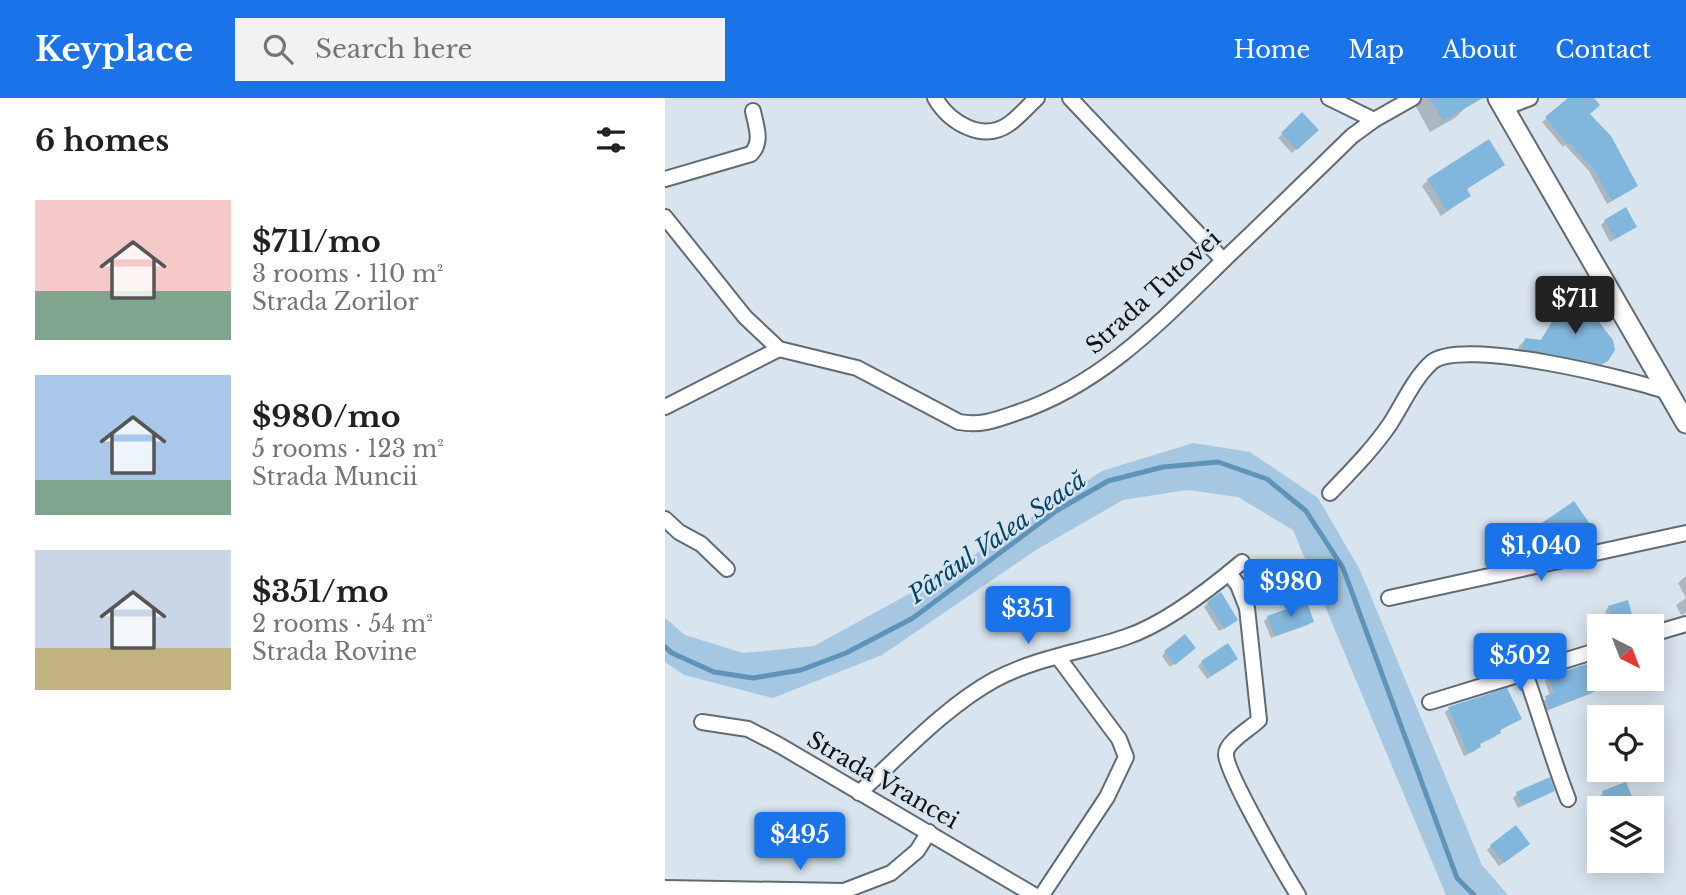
<!DOCTYPE html>
<meta charset="utf-8">
<style>
body{margin:0;font-family:"Libre Baskerville",serif;background:#f2f2f2;color:#202124;height:100vh;display:flex;flex-direction:column;font-size:26px;white-space:nowrap}
*{box-sizing:border-box;margin:0}
p{font-size:23px;color:#757577}
.icon{flex:none;width:38px;height:38px;fill:none;stroke:currentColor;stroke-width:2;stroke-linecap:round;stroke-linejoin:round}
.map{position:relative;flex:1;overflow:hidden}
.sheet{display:flex;flex-direction:column;background:#fff;width:665px}
.sheet>*{flex:none}
.needle{width:46px;rotate:138deg}
.tools{position:absolute;left:922px;top:516px;display:grid;gap:14px}
.tools a{display:grid;place-items:center;width:77px;height:77px;border-radius:0px;background:#fff;box-shadow:0 4px 18px #0003;font-size:35px}
.price{position:absolute;translate:-50% -60px;padding:0 16px;border-radius:7px;background:#1a73e8;color:#fff;font-size:23px;line-height:46px;filter:drop-shadow(0 2px 4px #0008)}
.price::after{content:'';position:absolute;left:50%;top:42px;width:21px;height:16px;margin-left:-10px;background:inherit;clip-path:polygon(0 0,100% 0,50% 100%)}
.price.on{background:#222;color:#fff}
ul{padding:0;list-style:none}
li{display:flex;align-items:center;gap:21px;height:175px;padding:0 35px}
li span{display:grid;place-items:center;flex:none;width:196px;height:140px;border-radius:0px;color:#555}
li>.icon{margin-inline-start:auto}
span .icon{width:84px;height:84px;fill:#fffc;stroke-width:1}
li b{font-size:30px}
h2{display:flex;justify-content:space-between;align-items:center;height:84px;padding:0 35px;font-size:30px}
header{display:flex;align-items:center;gap:42px;box-sizing:border-box;height:98px;padding:0 35px;background:#1a73e8;color:#fff}
header strong{font-size:33px}
nav{display:flex;gap:38px;margin-inline-start:auto;font-size:24px}
.search{width:490px;height:63px;background:#f2f2f2;display:flex;align-items:center;gap:18px;box-sizing:border-box;padding:0 24px;border-radius:0px;color:#757577;font-size:26px}
main{display:flex;flex:1;min-height:0}
.map>svg:first-child{display:block}
.green{fill:#a6c7e1}
.shadow{fill:#0003}
.lines{fill:none;stroke-linecap:round;stroke-linejoin:round}
.stream{stroke:#5f93b8;stroke-width:5}
.building{fill:#82b7dd}
.minor-casing{stroke:#606b73;stroke-width:18}
.secondary-casing{stroke:#606b73;stroke-width:23}
.minor{stroke:#fff;stroke-width:14}
.secondary{stroke:#fff;stroke-width:19}
.labels{text-anchor:middle;dominant-baseline:central;stroke-width:5;stroke-linejoin:round;paint-order:stroke}
.street-label{font-size:23px;fill:#0f1316;stroke:#d8e4ee}
.water-label{font-size:24px;font-style:italic;fill:#00456a;stroke:#d8e4ee}
</style>
<header>
<strong>Keyplace</strong>
<div class="search"><svg class="icon" aria-label="search" viewBox="0 0 24 24"><circle cx="10" cy="10" r="6"/><path d="M15 15l6 6"/></svg>Search here</div>
<nav><a>Home</a><a>Map</a><a>About</a><a>Contact</a></nav>
</header>
<main>
<section class="sheet">
<h2>6 homes<svg class="icon" aria-label="filters" viewBox="0 0 24 24"><path d="M4 7h16M4 17h16"/><circle cx="9" cy="7" r="2"/><circle cx="15" cy="17" r="2"/></svg></h2>
<ul>
<li><span style="background:linear-gradient(#f6c9c9 65%,#7fa58c 0)"><svg class="icon" aria-label="home" viewBox="0 0 24 24"><path d="M3 11l9-7 9 7M6 9v11h12V9"/></svg></span><div><b>$711/mo</b><p>3 rooms · 110 m²</p><p>Strada Zorilor</p></div></li>
<li><span style="background:linear-gradient(#a9c7e8 75%,#7fa58c 0)"><svg class="icon" aria-label="home" viewBox="0 0 24 24"><path d="M3 11l9-7 9 7M6 9v11h12V9"/></svg></span><div><b>$980/mo</b><p>5 rooms · 123 m²</p><p>Strada Muncii</p></div></li>
<li><span style="background:linear-gradient(#c9d6e8 70%,#c2b280 0)"><svg class="icon" aria-label="home" viewBox="0 0 24 24"><path d="M3 11l9-7 9 7M6 9v11h12V9"/></svg></span><div><b>$351/mo</b><p>2 rooms · 54 m²</p><p>Strada Rovine</p></div></li>
</ul>
</section>
<div class="map">
<svg width="1021" height="797" viewBox="0 0 1021 797">
<rect width="100%" height="100%" fill="#d8e4ee"/>
<!-- green -->
<path class="green" d="M528,345L585,354L653,400L695,472L817,767L843,797H781L628,432L573,399L522,392L458,402L371,452L217,557L108,600L19,577L0,564V520L20,537L78,555L149,548L275,479L437,373Z"/>
<!-- shadow -->
<g class="shadow">
<path d="M746,0H798L802,8L790,20L765,34Z"/>
<path d="M927,0L923,16L971,88L942,106L924,73L900,47L898,49L877,24L881,21Z"/>
<path d="M637,17L651,32L627,55L613,40Z"/>
<path d="M838,67L800,92L804,98L776,118L757,88L763,82Z"/>
<path d="M940,123L966,132L945,144L936,127Z"/>
<path d="M897,211L942,262L935,269L852,257L854,248L860,242L875,243Z"/>
<path d="M875,428L922,435L904,448L896,436L880,446L871,432Z"/>
<path d="M1021,478V515L1016,517L1011,507L1021,500L1013,485Z"/>
<path d="M961,504L968,528H945L940,513L944,509Z"/>
<path d="M543,505L567,526L554,533L539,509Z"/>
<path d="M603,519L647,523L643,527L606,540L599,523Z"/>
<path d="M500,554H525L505,569L497,558Z"/>
<path d="M537,564L567,565L542,581L533,568Z"/>
<path d="M921,568L929,592L925,596L881,613L877,604L885,598L880,583L883,579Z"/>
<path d="M784,611L855,621L834,633L830,639L813,647L814,649L810,653L799,658L780,614Z"/>
<path d="M888,692L883,696L853,710L848,700L852,696Z"/>
<path d="M938,695L967,703L953,710H939L934,699Z"/>
<path d="M826,748L859,749L834,768L822,752Z"/>
</g>
<g class="lines">
<!-- stream -->
<path class="stream" d="M0,549L7,555L49,574L88,580L136,572L181,555L248,520L391,413L443,383L498,369L553,364L602,381L641,413L678,470L792,780L809,797"/>
</g>
<!-- building -->
<g class="building">
<path d="M764,0H818L778,23Z"/>
<path d="M903,0H929L935,7L925,16L946,38L973,88L947,103L927,69L905,45L903,47L880,19Z"/>
<path d="M637,14L654,32L632,52L616,35Z"/>
<path d="M824,41L840,67L802,91L806,98L782,113L762,81Z"/>
<path d="M961,109L972,129L950,141L939,122Z"/>
<path d="M914,198L948,242L950,252L943,263L937,266L857,251L860,240L876,242L896,209L900,211Z"/>
<path d="M909,403L929,432L909,445L901,434L884,444L874,427Z"/>
<path d="M556,494L573,522L559,531L542,504Z"/>
<path d="M963,502L970,528H949L943,508Z"/>
<path d="M642,504L649,524L610,538L602,518Z"/>
<path d="M520,536L531,550L510,567L499,553Z"/>
<path d="M563,545L573,561L546,578L536,563Z"/>
<path d="M922,566L931,593L884,611L880,598L889,595L883,578Z"/>
<path d="M842,590L857,621L835,632L836,635L815,645L816,649L803,655L783,609Z"/>
<path d="M885,679L890,693L857,707L851,694Z"/>
<path d="M961,684L969,703L944,710L937,693Z"/>
<path d="M851,727L865,746L839,765L825,747Z"/>
</g>
<g class="lines">
<!-- minor casing -->
<g class="minor-casing">
<g id="minor">
<path d="M270,0C284,24 317,45 344,26C354,19 363,8 372,0"/>
<path d="M405,0L558,162"/>
<path d="M664,0L709,22"/>
<path d="M839,10L865,0"/>
<path d="M0,81L86,56C98,43 91,29 88,13"/>
<path d="M0,119L80,219L114,251L192,270L294,324C315,328 331,322 351,315C439,286 499,220 564,157C605,118 646,78 687,38L709,22L748,0"/>
<path d="M0,309L114,251"/>
<path d="M665,395C686,373 708,351 725,326C738,306 749,280 767,264C798,239 965,281 1003,294"/>
<path d="M0,421L14,434L36,446L62,471"/>
<path d="M564,475L573,487L582,510L594,622C585,631 561,644 561,656C560,673 621,778 633,797"/>
<path d="M724,500L1021,435"/>
<path d="M987,536L1021,526"/>
<path d="M860,575C875,617 887,660 903,701"/>
<path d="M765,604L934,552"/>
<path d="M37,624L83,631L114,647L369,797"/>
<path d="M194,695C235,658 280,609 329,582C370,560 417,554 461,539C500,526 545,491 577,464"/>
<path d="M0,790L179,793L226,775L252,753L264,734"/>
<path d="M377,797L442,699L461,659L454,641L393,559"/>
</g>
</g>
<!-- secondary casing -->
<g class="secondary-casing">
<path id="secondary" d="M833,0L1021,325"/>
</g>
<!-- minor -->
<use href="#minor" class="minor"/>
<!-- secondary -->
<use href="#secondary" class="secondary"/>
</g>
<g class="labels">
<!-- street labels -->
<g class="street-label">
<text transform="translate(488 194) rotate(-42)">Strada Tutovei</text>
<text transform="translate(218 682) rotate(30)">Strada Vrancei</text>
</g>
<!-- water labels -->
<g class="water-label">
<text transform="translate(332 439) rotate(-35)">Pârâul Valea Seacă</text>
</g>
</g>
</svg>
<div class="tools">
<a><svg class="needle" viewBox="-14 -14 28 28"><path d="M0-13l5 13h-10z" fill="#e53935"/><path d="M0 13l5-13h-10z" fill="#757577"/></svg></a>
<a><svg class="icon" aria-label="locate" viewBox="0 0 24 24"><circle cx="12" cy="12" r="6"/><path d="M12 2v4M12 18v4M2 12h4M18 12h4"/></svg></a>
<a><svg class="icon" aria-label="layers" viewBox="0 0 24 24"><path d="M12 4l9 5-9 5-9-5zM3 14l9 5 9-5"/></svg></a>
</div>
<b class="price on" style="left:910px;top:238px">$711</b>
<b class="price" style="left:876px;top:485px">$1,040</b>
<b class="price" style="left:626px;top:521px">$980</b>
<b class="price" style="left:363px;top:548px">$351</b>
<b class="price" style="left:855px;top:595px">$502</b>
<b class="price" style="left:135px;top:774px">$495</b>
</div>
</main>
